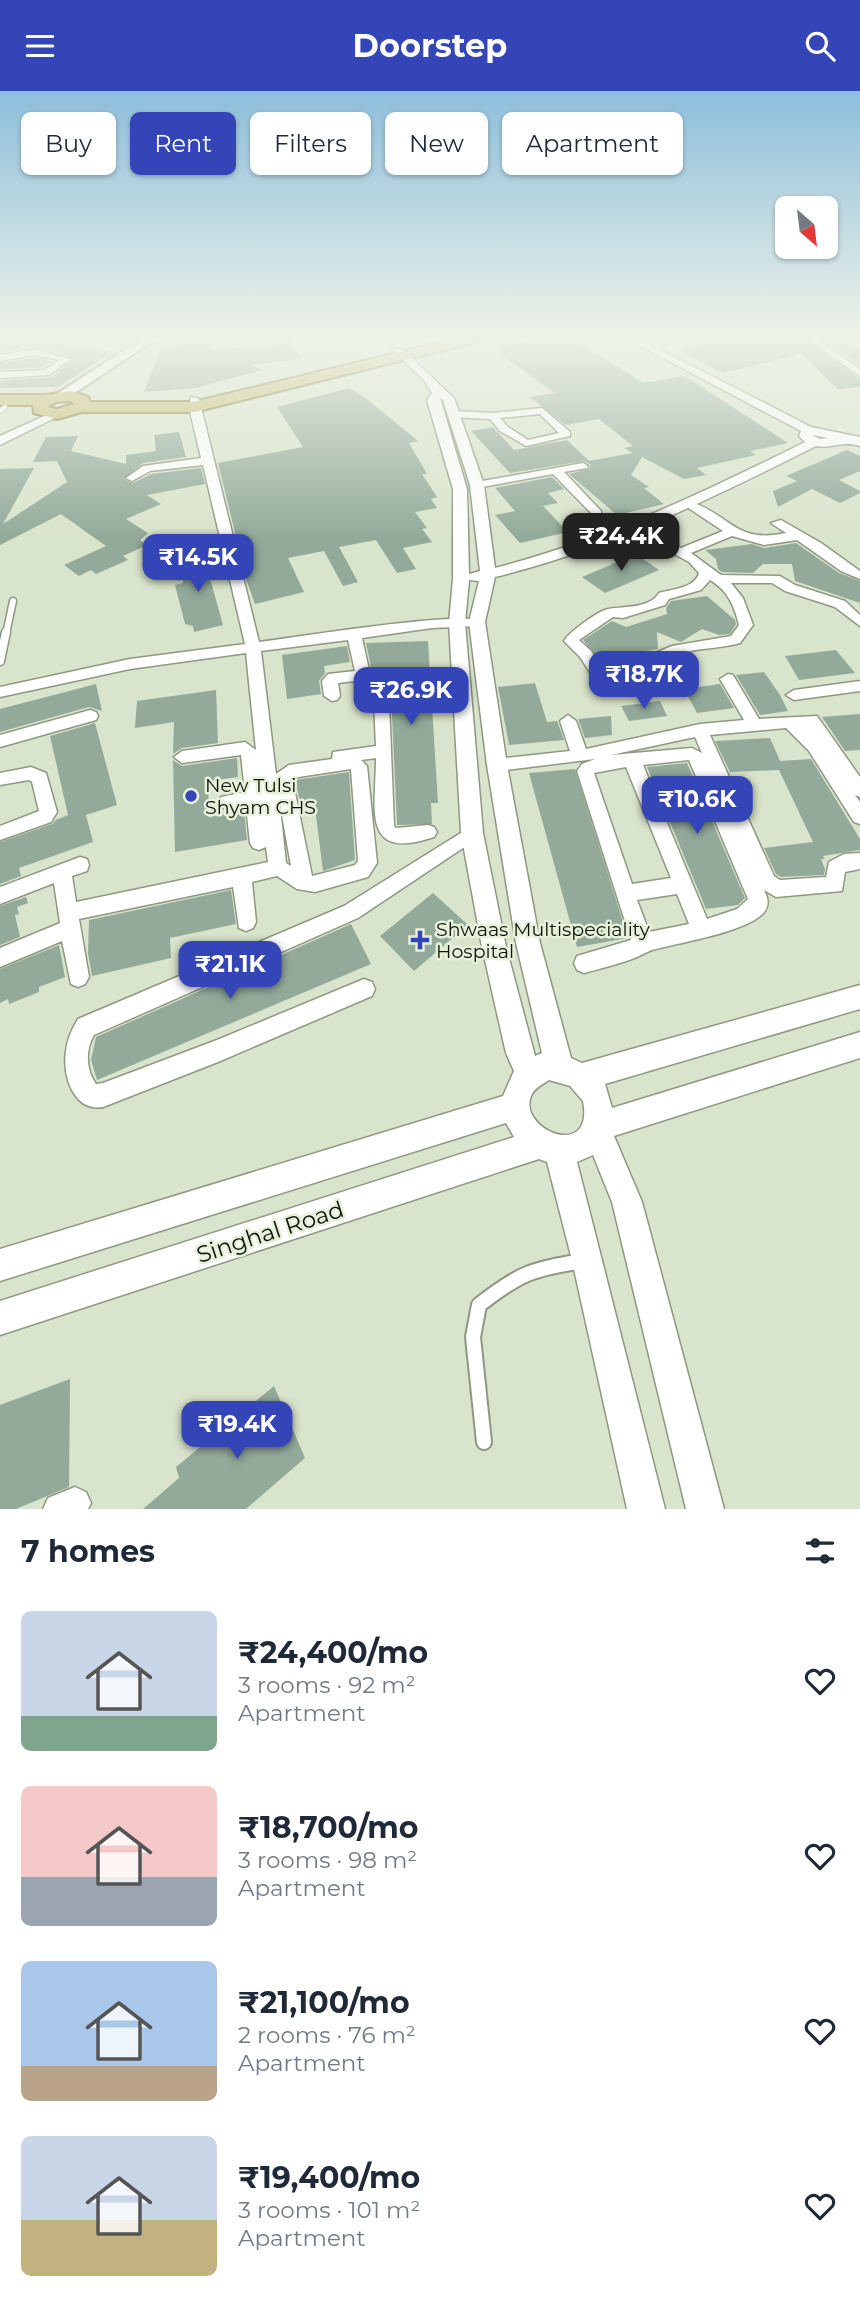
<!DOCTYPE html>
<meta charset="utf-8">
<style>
body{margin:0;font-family:Montserrat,sans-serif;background:#f2f2f3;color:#1f2937;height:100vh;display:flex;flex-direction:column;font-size:26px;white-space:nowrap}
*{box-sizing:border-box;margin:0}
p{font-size:23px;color:#747a83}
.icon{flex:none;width:38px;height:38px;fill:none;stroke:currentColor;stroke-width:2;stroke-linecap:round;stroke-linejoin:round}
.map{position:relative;height:1418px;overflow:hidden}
.sheet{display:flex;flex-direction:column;background:#fff;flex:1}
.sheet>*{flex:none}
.hud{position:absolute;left:21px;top:21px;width:819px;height:63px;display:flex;gap:14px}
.needle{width:46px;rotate:152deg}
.buttons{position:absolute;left:775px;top:105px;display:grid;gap:14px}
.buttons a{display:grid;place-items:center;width:63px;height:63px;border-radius:10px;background:#fff;box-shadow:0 2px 5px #0004;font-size:35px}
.price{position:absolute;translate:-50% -60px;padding:0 16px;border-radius:14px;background:#3445b7;color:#fff;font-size:23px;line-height:46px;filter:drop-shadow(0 2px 4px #0008)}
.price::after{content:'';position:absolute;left:50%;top:42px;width:21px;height:16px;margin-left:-10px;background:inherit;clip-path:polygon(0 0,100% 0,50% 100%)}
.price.active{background:#222;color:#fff}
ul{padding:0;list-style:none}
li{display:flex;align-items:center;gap:21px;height:175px;padding:0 21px}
li span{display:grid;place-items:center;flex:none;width:196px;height:140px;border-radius:10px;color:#555}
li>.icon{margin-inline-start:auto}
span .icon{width:84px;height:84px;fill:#fffc;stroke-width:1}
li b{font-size:30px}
h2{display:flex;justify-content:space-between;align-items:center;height:84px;padding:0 21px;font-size:30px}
.pill{padding:0 24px;border-radius:10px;background:#fff;box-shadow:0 2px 5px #0004;font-size:24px;line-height:63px}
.pill.active{background:#3445b7;color:#fff}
header{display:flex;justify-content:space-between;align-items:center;height:91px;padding:0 21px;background:#3445b7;color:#fff;font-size:32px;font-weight:700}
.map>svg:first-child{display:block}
.building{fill:#93aa9a}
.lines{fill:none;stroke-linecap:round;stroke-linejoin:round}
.service-far3-casing{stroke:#8e9882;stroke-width:6}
.service-far2-casing{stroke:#8e9882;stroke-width:9}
.service-far1-casing{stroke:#8e9882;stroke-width:11}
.service-casing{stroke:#8e9882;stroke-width:18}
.minor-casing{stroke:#8e9882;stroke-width:3}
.tertiary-casing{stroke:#8e9882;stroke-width:3}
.secondary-casing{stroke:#8e9882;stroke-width:4}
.trunk-casing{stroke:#7b712c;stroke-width:4}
.service-far3{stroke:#fff;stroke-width:4.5}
.service-far2{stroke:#fff;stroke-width:6}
.service-far1{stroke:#fff;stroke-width:8}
.service{stroke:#fff;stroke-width:14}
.minor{fill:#fff;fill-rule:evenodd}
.tertiary{fill:#fff;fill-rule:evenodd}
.secondary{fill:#fff;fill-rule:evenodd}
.trunk{fill:#c4b664;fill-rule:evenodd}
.poi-dot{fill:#3445b7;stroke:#e6f1d9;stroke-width:2.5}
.labels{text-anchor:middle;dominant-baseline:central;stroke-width:5;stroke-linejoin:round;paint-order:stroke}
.poi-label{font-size:19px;fill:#0f130b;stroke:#e6f1d9;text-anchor:start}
.near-street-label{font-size:23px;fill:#0f130b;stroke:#e6f1d9}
</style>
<header><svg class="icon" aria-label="menu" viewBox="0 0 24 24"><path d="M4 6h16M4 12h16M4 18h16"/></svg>Doorstep<svg class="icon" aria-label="search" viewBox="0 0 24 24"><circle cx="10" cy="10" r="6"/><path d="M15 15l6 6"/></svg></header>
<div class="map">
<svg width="860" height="1418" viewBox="0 0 860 1418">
<rect width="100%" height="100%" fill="#d9e4cc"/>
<!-- building -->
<g class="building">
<path d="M0,248H29L113,261L58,296L0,297V290L51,286L74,269L72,265L35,255L0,261Z"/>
<path d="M194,248H213L209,259L275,254L276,248H291L301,268L252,274L262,279L196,297L144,301L160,259L165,254L191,253Z"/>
<path d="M543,248H573L644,292L685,285L788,352L750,360L756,364L697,377L706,384L684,388L642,366L631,384L649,396L644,397L664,413L617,424L569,383L589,378L591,374L584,370L510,382L471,340L493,336L514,359L567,349L589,370L633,362L624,357L633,355L599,328L566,334L541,315L530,306L555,302L499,262L503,261L495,255Z"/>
<path d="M717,248H804L860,288V296L838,298L801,263L723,282L678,259Z"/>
<path d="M822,248H840L860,261V275Z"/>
<path d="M34,267L53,270L43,276L0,278V272Z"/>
<path d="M349,297L368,309L418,350L409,352L427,383H422L437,406L431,408L437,417L415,421L427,437L422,438L432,451L403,457L416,478L397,482L376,449L339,456L358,491L343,495L324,460L288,467L304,501L255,513L247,491L218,372L303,356L277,316Z"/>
<path d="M179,341L186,366L143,372L124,388L133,392L151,383L201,377L205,393L147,404L161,413L126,428L148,442L140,449L147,454L123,465L128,469L96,483L91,479L79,485L64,474L106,455L61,423L0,454V378L34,377L3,433L67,391L57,370L33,371L46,346L78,345L71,360L126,373V364L156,360L154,344Z"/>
<path d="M847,359L860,365V380L839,389L860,400V402L840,412L812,398L778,416L773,400L797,390L786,385Z"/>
<path d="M552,386L564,398L548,402L558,412L543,415L568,441L520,452L495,424L515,420L495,397Z"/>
<path d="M796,452L839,482L860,490V512L795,490L792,473H763L753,482L722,481L718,478L716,468L705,459L752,453L764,457Z"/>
<path d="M203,462L223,534L194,541L193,535L185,533L175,494L183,492L178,467Z"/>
<path d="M636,463L659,479L605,502L582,486Z"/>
<path d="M707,505L735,529L736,533L730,543L719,544L702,538L681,551L657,541L658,558L631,562L629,570L621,573H602L583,549L612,530L626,536L667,523L666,517L671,510Z"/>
<path d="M428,550L438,712H431L432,733L397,734L390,578L371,576L366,552Z"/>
<path d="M347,555L350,571L324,575L325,582L319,590L321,603L287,608L282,564Z"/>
<path d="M836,559L855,582L799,589L785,565Z"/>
<path d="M764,581L780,604L788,620L760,624L736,584Z"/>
<path d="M535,592L547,631L557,630L564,649L509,654L498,596Z"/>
<path d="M96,593L102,620L89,616L0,641V618Z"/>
<path d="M720,593L734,617L697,622L684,598Z"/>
<path d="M216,599L218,652L182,657L173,663L174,631L135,637L137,610Z"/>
<path d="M660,610L667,625L629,630L621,615Z"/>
<path d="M860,623V659L845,660L822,626Z"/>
<path d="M611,625L612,644L585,647L578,628Z"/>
<path d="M95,632L117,714L86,724L93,751L19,777L21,785L0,793V751L52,733L56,729L68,724L50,645Z"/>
<path d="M770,647L780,670L811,668L860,748V759L823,765L825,768H821L825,778L824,784L781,786L776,783L764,757L813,751L779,679L730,681L715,650Z"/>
<path d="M237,667L238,686L208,690L209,726L244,720L247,749L175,761L173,669L182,675Z"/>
<path d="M687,672L745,807L738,814L706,818L647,676Z"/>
<path d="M575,678L628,847L577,856L529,682Z"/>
<path d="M349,681L355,769L323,780L314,709L300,711L295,689Z"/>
<path d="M231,799L236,833L170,847L171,867L92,885L88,862L89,829Z"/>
<path d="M433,802L468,834L414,880L380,845Z"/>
<path d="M26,806L28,812L17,816L19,823L15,824L20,846L0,854V815Z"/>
<path d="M351,833L371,873L97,989L91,969L96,946Z"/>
<path d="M59,854L65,886L39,896V901L9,913L8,908L0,912V878Z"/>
<path d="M70,1288L69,1396L16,1418H0V1314Z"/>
<path d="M274,1295L305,1367L246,1418H143L179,1387L176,1376Z"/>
</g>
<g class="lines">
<!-- service-far3 casing -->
<g class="service-far3-casing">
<g id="service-far3">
<path d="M147,248L165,249"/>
<path d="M0,320L5,316"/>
</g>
</g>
<!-- service-far2 casing -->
<g class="service-far2-casing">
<path id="service-far2" d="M6,543L13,510"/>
</g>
<!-- service-far1 casing -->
<g class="service-far1-casing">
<path id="service-far1" d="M0,570L6,541"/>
</g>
<!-- service casing -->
<g class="service-casing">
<path id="service" d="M484,1351L473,1246L479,1214C520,1182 532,1178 583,1170"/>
</g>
<!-- minor casing -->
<g class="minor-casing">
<g id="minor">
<path d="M807,248H817L860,278V285Z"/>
<path d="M842,248H853L860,252V258Z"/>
<path d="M34,258L71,268L49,284L0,287V281L44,279L60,269L34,264L0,270V264Z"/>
<path d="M191,306L199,308L259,551C290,547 470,518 484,531L477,535L432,537L362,547L369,579H382L388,586L394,735L396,737L428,734L434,736L437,741L434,746C360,771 376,718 376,667L361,669L367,675L377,772L368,786L315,801L297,798L277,785L252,791L256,831L253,837L246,840L239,837L233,796L79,828L89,886L85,893L78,896L71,893L62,850L0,876V857L60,832L54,792L0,813V796L80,766L87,768L89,774L87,780L72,785L76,811L268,771L266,756L259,759L253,757L250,752L246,715L227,718L221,716L218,711L221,706L245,701L241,664L182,672L174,666L182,660L245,651L256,659L246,562L130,578L0,606V596L130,568L245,553L203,374L150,380L132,390L126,387L143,375L201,367L189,316ZM348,549L355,580L328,583L322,590L324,605L332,610L337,609L340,605L338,592L373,588L376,655L333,661L332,668L289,674L276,683L261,560ZM351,678L358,770L355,774L312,785L292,687ZM279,707L291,775L286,772Z"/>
<path d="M542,317L570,341V345L526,355L500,340L490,328L453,326L448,323L453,320L493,322ZM540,323L559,342L528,349L508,336L500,327Z"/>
<path d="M583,372L588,375L587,377L564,381L601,420V424H593L553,383L477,397L471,394L477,391Z"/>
<path d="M691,411C731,424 735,453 786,442L771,432L781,429L821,452L860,480V488L841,480L797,449L764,454L732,445L691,462L721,484L780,485L795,494L845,510L860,524V535L835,516L785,500L772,492H731L743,507L753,534L740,552C722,557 703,557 685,561C651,570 627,594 591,583L580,566L564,550C569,541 598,520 608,518C624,515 649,518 659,502C673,498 695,497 699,482L689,471L628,438L638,435L681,457L723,440L687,416V412ZM710,489C728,500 734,514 739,534L731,545L672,555L622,576H601L591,560L579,549L613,526L623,527L665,514L669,508L701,499Z"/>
<path d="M728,583L733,584L759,628L817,625L860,686V706L855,704L860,711V733L854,731L809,660L786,637L710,644L774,785L780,789L826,786L829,771L844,763L860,762V778L845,781L842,800L776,806L764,799C767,806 770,812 765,820C750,841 677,852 652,859C646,861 642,864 637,866C620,873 602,877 584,882L577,879L574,872L577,865L631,849L577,680L582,673L595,668L497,680L489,674L497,668L570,660L560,630L568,624L576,630L586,658L700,633L744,629L720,588ZM695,646L702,662L692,657L611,664ZM689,669L748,808L737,818L707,828L643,674ZM626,676L671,787L632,793L594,682ZM677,803L689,833L649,841L637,809Z"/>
<path d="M860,590V600L794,609L786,604L794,599Z"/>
<path d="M90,619L96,621L98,625L96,629L0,656V644Z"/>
<path d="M31,676L46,682L57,721L51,731L0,749V735L39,720L32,691L29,689L0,694V682Z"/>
<path d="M472,735L478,737L481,742L478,747L358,827L94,944C85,959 86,979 96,993L103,992L217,949L364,888L372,891L375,898L372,905L218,971L103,1016C74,1021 62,985 66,960C67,949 72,938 78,928L344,815Z"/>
<path d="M75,1396L86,1401L91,1412L88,1418H43L48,1407Z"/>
</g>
</g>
<!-- tertiary casing -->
<g class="tertiary-casing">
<g id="tertiary">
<path d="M627,248H640L811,336L860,346V355C841,349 834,358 816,355C713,407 609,458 495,486L485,531L507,674L540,852L571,967L582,972L860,894V918L605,993L612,1017L860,941V967L614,1045L642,1111L724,1418H686L612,1111L593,1064L577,1071L665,1418H627L572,1169L547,1071L539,1068L0,1244V1210L514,1046L506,1032L0,1190V1158L503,1005L514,980L506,962L482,856L461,742L449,532L453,488V398L427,309L432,302L424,289L392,259L401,257C419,273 436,291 454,307L484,394L495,477C604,449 705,401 805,351L799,345L801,340ZM440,307L443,309L470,394L480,480L469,483L467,398ZM812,344L828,347L820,348ZM469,489L479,490L469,531L487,674L516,852L542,962L535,965L506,856L483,742L465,532ZM549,989L570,995L583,1010C595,1072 514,1037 532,1003C535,997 543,993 549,989Z"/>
<path d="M53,321L63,323L0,354V345Z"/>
</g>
</g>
<!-- secondary casing -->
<g class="secondary-casing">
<path id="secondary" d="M142,248H156L64,309H54L52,306Z"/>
</g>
<!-- trunk casing -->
<g class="trunk-casing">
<path id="trunk" d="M454,248H478L476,251L194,321H82L57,328L34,322L33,314H0V304H46L71,300L88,306L90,311H194ZM70,310L74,313L57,318L47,316L57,311Z"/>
</g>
<!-- service-far3 -->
<use href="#service-far3" class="service-far3"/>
<!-- service-far2 -->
<use href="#service-far2" class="service-far2"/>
<!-- service-far1 -->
<use href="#service-far1" class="service-far1"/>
<!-- service -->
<use href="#service" class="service"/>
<!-- minor -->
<use href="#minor" class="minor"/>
<!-- tertiary -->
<use href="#tertiary" class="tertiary"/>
<!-- secondary -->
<use href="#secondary" class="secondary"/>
<!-- trunk -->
<use href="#trunk" class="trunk"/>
</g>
<!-- sky -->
<linearGradient id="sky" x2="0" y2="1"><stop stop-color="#8dbedb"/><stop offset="0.55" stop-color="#eef3e8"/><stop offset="1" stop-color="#eef3e8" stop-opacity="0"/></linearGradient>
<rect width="860" height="447" fill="url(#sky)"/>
<!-- markers -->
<g class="poi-dot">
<circle cx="191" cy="705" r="7"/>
<path d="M416.5 838.5h7v7h7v7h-7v7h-7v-7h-7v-7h7z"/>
</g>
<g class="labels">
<!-- poi labels -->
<g class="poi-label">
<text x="205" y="694">New Tulsi<tspan x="205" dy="22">Shyam CHS</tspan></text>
<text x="436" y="838">Shwaas Multispeciality<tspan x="436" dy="22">Hospital</tspan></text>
</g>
<!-- near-street labels -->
<g class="near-street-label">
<text transform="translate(270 1141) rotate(-18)">Singhal Road</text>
</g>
</g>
</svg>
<div class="buttons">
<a><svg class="needle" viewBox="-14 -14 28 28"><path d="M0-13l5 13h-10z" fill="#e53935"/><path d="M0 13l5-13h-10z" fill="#747a83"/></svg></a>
</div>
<b class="price active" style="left:621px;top:482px">₹24.4K</b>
<b class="price" style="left:198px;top:503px">₹14.5K</b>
<b class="price" style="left:644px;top:620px">₹18.7K</b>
<b class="price" style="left:411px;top:636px">₹26.9K</b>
<b class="price" style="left:697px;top:745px">₹10.6K</b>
<b class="price" style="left:230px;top:910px">₹21.1K</b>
<b class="price" style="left:237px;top:1370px">₹19.4K</b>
<div class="hud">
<a class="pill">Buy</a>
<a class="pill active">Rent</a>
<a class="pill">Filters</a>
<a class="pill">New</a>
<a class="pill">Apartment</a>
</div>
</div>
<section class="sheet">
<h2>7 homes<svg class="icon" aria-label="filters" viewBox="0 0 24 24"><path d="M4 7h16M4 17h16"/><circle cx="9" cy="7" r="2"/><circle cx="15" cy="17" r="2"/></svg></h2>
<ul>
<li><span style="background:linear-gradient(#c9d6e8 75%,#7fa58c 0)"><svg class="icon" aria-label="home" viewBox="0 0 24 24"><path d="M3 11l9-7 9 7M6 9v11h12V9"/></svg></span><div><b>₹24,400/mo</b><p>3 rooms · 92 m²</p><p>Apartment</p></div><svg class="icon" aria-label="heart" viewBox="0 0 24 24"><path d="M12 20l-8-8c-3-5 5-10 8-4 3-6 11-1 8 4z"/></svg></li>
<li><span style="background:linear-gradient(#f6c9c9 65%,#9aa5b1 0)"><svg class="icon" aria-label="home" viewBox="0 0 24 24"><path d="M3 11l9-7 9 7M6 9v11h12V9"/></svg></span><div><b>₹18,700/mo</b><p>3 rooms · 98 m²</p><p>Apartment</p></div><svg class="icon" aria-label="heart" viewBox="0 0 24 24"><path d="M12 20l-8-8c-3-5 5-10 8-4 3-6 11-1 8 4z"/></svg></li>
<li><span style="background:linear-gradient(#a9c7e8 75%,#b9a48a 0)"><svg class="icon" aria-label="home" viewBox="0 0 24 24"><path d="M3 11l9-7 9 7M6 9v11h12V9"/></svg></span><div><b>₹21,100/mo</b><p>2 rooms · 76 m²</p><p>Apartment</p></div><svg class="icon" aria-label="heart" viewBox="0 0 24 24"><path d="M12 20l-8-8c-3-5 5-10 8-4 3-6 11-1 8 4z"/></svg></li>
<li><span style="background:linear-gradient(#c9d6e8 60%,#c2b280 0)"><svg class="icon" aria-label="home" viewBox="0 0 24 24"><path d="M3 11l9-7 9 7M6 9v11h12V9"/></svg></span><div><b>₹19,400/mo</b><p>3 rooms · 101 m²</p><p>Apartment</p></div><svg class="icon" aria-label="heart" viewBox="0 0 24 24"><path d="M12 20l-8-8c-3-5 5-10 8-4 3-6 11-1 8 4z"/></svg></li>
</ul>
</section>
